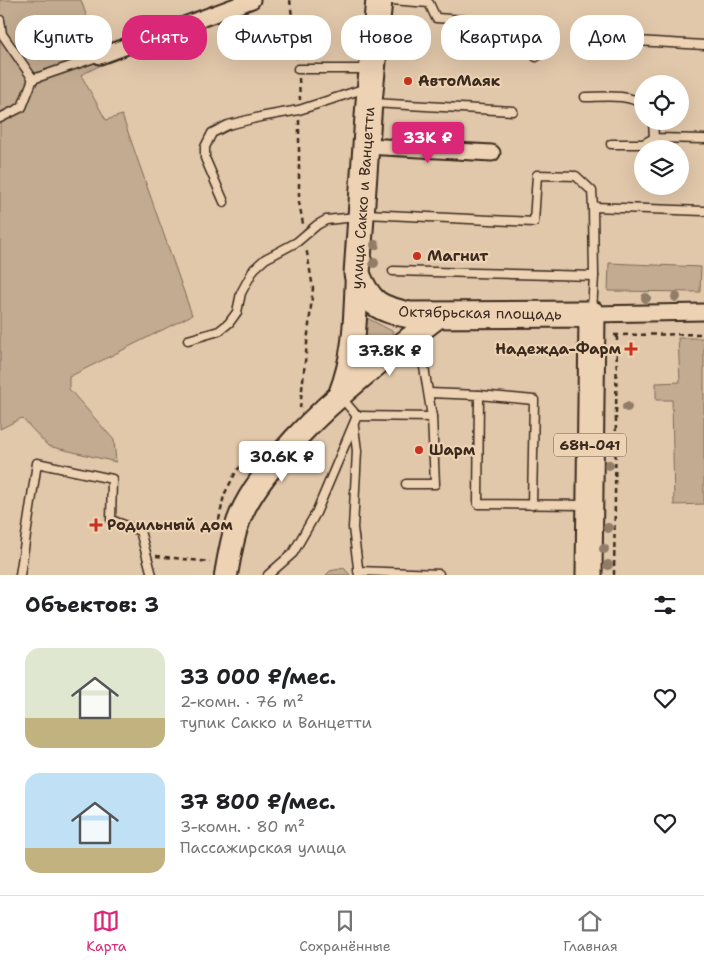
<!DOCTYPE html>
<html lang="ru">
<meta charset="utf-8">
<style>
body{margin:0;font-family:"Shantell Sans",sans-serif;background:#f6f6f6;color:#202124;height:100vh;display:flex;flex-direction:column;font-size:19px;white-space:nowrap}
*{box-sizing:border-box;margin:0}
p{font-size:16px;color:#757577}
.icon{flex:none;width:28px;height:28px;fill:none;stroke:currentColor;stroke-width:2;stroke-linecap:round;stroke-linejoin:round}
.map{position:relative;height:575px;overflow:hidden}
.sheet{display:flex;flex-direction:column;background:#fff;flex:1}
.sheet>*{flex:none}
.guide{position:absolute;left:15px;top:15px;width:675px;height:45px;display:flex;gap:10px}
.buttons{position:absolute;left:634px;top:75px;display:grid;gap:10px}
.buttons a{display:grid;place-items:center;width:55px;height:55px;border-radius:50%;background:#fff;box-shadow:0 5px 20px #0002;font-size:25px}
.price{position:absolute;translate:-50% -42px;padding:0 11px;border-radius:5px;background:#fff;color:#222;font-size:16px;line-height:32px;filter:drop-shadow(0 1px 2px #0008)}
.price::after{content:'';position:absolute;left:50%;top:30px;width:15px;height:11px;margin-left:-8px;background:inherit;clip-path:polygon(0 0,100% 0,50% 100%)}
.price.on{background:#db2777;color:#fff}
ul{padding:0;list-style:none}
li{display:flex;align-items:center;gap:15px;height:125px;padding:0 25px}
li span{display:grid;place-items:center;flex:none;width:140px;height:100px;border-radius:15px;color:#555}
li>.icon{margin-inline-start:auto}
span .icon{width:60px;height:60px;fill:#fffc;stroke-width:1}
li b{font-size:21px}
h2{display:flex;justify-content:space-between;align-items:center;height:60px;padding:0 25px;font-size:21px}
.pill{padding:0 18px;border-radius:20px;background:#fff;box-shadow:0 5px 20px #0002;font-size:18px;line-height:45px}
.pill.on{background:#db2777;color:#fff}
.tab-bar{display:flex;justify-content:space-around;align-items:center;height:70px;border-top:1px solid #e0e0e0;background:#fff;font-size:14px;color:#757577}
.tab-bar a{display:grid;justify-items:center;gap:2px}
.tab-bar .on{color:#db2777}
.map>svg:first-child{display:block}
.green{fill:#c3ab91;stroke:#7f6a58}
.lines{fill:none;stroke-linecap:round;stroke-linejoin:round}
.lane-casing{stroke:#3b2a1e;stroke-width:11}
.street-casing{stroke:#3b2a1e;stroke-width:19}
.secondary-casing{stroke:#3b2a1e;stroke-width:26}
.primary-casing{stroke:#3b2a1e;stroke-width:29}
.path{stroke:#3b2a1e;stroke-width:2.5;stroke-dasharray:5 4;stroke-linecap:butt}
.lane{stroke:#edd2b4;stroke-width:8}
.street{stroke:#edd2b4;stroke-width:15}
.secondary{stroke:#edd2b4;stroke-width:22}
.primary{stroke:#edd2b4;stroke-width:25}
.tree{fill:#917c67}
.poi-dot{fill:#c8321e;stroke:#edd2b4;stroke-width:2}
.labels{text-anchor:middle;dominant-baseline:central;stroke-width:4.5;stroke-linejoin:round;paint-order:stroke}
.shield{fill:#edd2b4;stroke:#705c4b;stroke-width:1}
.shield-label{font-size:14px;font-weight:bold;fill:#3b2a1e}
.poi-label{font-size:15px;font-weight:bold;fill:#3b2a1e;stroke:#edd2b4;text-anchor:start}
.street-label{font-size:15px;fill:#3b2a1e;stroke:#edd2b4}
</style>
<div class="map">
<svg width="704" height="575" viewBox="0 0 704 575">
<rect width="100%" height="100%" fill="#e2c8ab"/>
<filter id="ink" filterUnits="userSpaceOnUse"><feTurbulence type="fractalNoise" baseFrequency=".02" numOctaves="2"/><feDisplacementMap in="SourceGraphic" scale="10" xChannelSelector="R" yChannelSelector="G"/><feConvolveMatrix kernelMatrix="1 2 1 2 8 2 1 2 1" color-interpolation-filters="sRGB"/></filter>
<g filter="url(#ink)">
<!-- green -->
<g class="green">
<path d="M0,0H81L103,64L81,75L106,120L122,115L192,315L69,377V389L114,440L116,462L48,446L22,418L0,429Z"/>
<path d="M609,263L701,267L700,292L608,291Z"/>
<path d="M367,318L394,332L362,357Z"/>
<path d="M678,338H704V504L674,505L672,400H656V383L680,382Z"/>
<path d="M344,568L350,575H326L330,571Z"/>
</g>
<g class="lines">
<!-- lane casing -->
<g class="lane-casing">
<g id="lane">
<path d="M392,0L429,3L436,18L465,20"/>
<path d="M0,20L2,34L33,79L100,56"/>
<path d="M488,23L539,26L536,57"/>
<path d="M586,38L704,45"/>
<path d="M298,69H368"/>
<path d="M585,97C601,97 631,93 642,105"/>
<path d="M373,103L513,111"/>
<path d="M0,118L22,107L33,79"/>
<path d="M653,121L654,138L704,139"/>
<path d="M611,144H643L654,138"/>
<path d="M224,202L205,158V147L212,133L228,125L260,117L299,110L366,88"/>
<path d="M366,214L534,222L537,175L576,176L592,191L593,207"/>
<path d="M393,271L594,276"/>
<path d="M592,311L594,276L593,207L704,211"/>
<path d="M188,340L219,331L229,323L237,312L241,293L254,269L265,259L297,242L317,225L326,220L356,217"/>
<path d="M429,393L479,395L478,504L586,505"/>
<path d="M479,395L534,400L532,505"/>
<path d="M340,396L357,416"/>
<path d="M357,416L432,417"/>
<path d="M354,427L357,451L353,528L359,575"/>
<path d="M406,484H435L432,417L419,336"/>
<path d="M358,571L439,574"/>
<path d="M20,575L37,463L112,479L111,520L140,531L152,575"/>
<path d="M268,575L293,553L316,513L357,416"/>
</g>
</g>
<!-- street casing -->
<g class="street-casing">
<g id="street">
<path d="M100,56L252,0"/>
<path d="M366,146L492,153"/>
<path d="M592,314L704,312"/>
</g>
</g>
<!-- secondary casing -->
<g class="secondary-casing">
<g id="secondary">
<path d="M340,394C356,354 355,316 357,274"/>
<path d="M226,575C230,552 234,527 245,506C258,481 277,459 295,439C339,392 389,354 440,315"/>
</g>
</g>
<!-- primary casing -->
<g class="primary-casing">
<path id="primary" d="M379,0L369,102L357,274C369,304 379,309 410,315L592,314L589,575"/>
</g>
<!-- path -->
<g class="path">
<path d="M290,0L297,60"/>
<path d="M299,78L300,100"/>
<path d="M299,120V202L303,224"/>
<path d="M614,335L704,334"/>
<path d="M300,408L313,288L306,247"/>
<path d="M219,520L224,495L237,470L262,448"/>
<path d="M156,556L210,562"/>
<path d="M614,575L617,335"/>
</g>
<!-- lane -->
<use href="#lane" class="lane"/>
<!-- street -->
<use href="#street" class="street"/>
<!-- secondary -->
<use href="#secondary" class="secondary"/>
<!-- primary -->
<use href="#primary" class="primary"/>
</g>
<!-- trees -->
<g class="tree">
<circle cx="375" cy="245" r="5"/>
<circle cx="374" cy="263" r="5"/>
<circle cx="676" cy="297" r="5"/>
<circle cx="646" cy="298" r="5"/>
<circle cx="627" cy="407" r="5"/>
<circle cx="609" cy="465" r="5"/>
<circle cx="608" cy="528" r="5"/>
<circle cx="604" cy="549" r="5"/>
<circle cx="608" cy="565" r="5"/>
</g>
</g>
<!-- markers -->
<g class="poi-dot">
<circle cx="408" cy="81" r="5"/>
<circle cx="417" cy="256" r="5"/>
<path d="M628.5 341.5h5v5h5v5h-5v5h-5v-5h-5v-5h5z"/>
<circle cx="419" cy="450" r="5"/>
<path d="M93.5 517.5h5v5h5v5h-5v5h-5v-5h-5v-5h5z"/>
</g>
<g class="labels">
<!-- shield labels -->
<rect class="shield" x="554" y="433.5" width="72" height="23" rx="4"/>
<g class="shield-label">
<text x="590" y="445">68Н-041</text>
</g>
<!-- poi labels -->
<g class="poi-label">
<text x="418" y="81">АвтоМаяк</text>
<text x="427" y="256">Магнит</text>
<text x="621" y="349" text-anchor="end">Надежда-Фарм</text>
<text x="429" y="450">Шарм</text>
<text x="107" y="525">Родильный дом</text>
</g>
<!-- street labels -->
<g class="street-label">
<text transform="translate(363 198) rotate(-86)">улица Сакко и Ванцетти</text>
<text transform="translate(480 313) rotate(1)">Октябрьская площадь</text>
</g>
</g>
</svg>
<div class="buttons">
<a><svg class="icon" aria-label="locate" viewBox="0 0 24 24"><circle cx="12" cy="12" r="6"/><path d="M12 2v4M12 18v4M2 12h4M18 12h4"/></svg></a>
<a><svg class="icon" aria-label="layers" viewBox="0 0 24 24"><path d="M12 4l9 5-9 5-9-5zM3 14l9 5 9-5"/></svg></a>
</div>
<b class="price on" style="left:428px;top:164px">33K ₽</b>
<b class="price" style="left:390px;top:377px">37.8K ₽</b>
<b class="price" style="left:282px;top:483px">30.6K ₽</b>
<div class="guide">
<a class="pill">Купить</a>
<a class="pill on">Снять</a>
<a class="pill">Фильтры</a>
<a class="pill">Новое</a>
<a class="pill">Квартира</a>
<a class="pill">Дом</a>
</div>
</div>
<section class="sheet">
<h2>Объектов: 3<svg class="icon" aria-label="filters" viewBox="0 0 24 24"><path d="M4 7h16M4 17h16"/><circle cx="9" cy="7" r="2"/><circle cx="15" cy="17" r="2"/></svg></h2>
<ul>
<li><span style="background:linear-gradient(#dfe7d0 70%,#c2b280 0)"><svg class="icon" aria-label="home" viewBox="0 0 24 24"><path d="M3 11l9-7 9 7M6 9v11h12V9"/></svg></span><div><b>33 000 ₽/мес.</b><p>2-комн. · 76 m²</p><p>тупик Сакко и Ванцетти</p></div><svg class="icon" aria-label="heart" viewBox="0 0 24 24"><path d="M12 20l-8-8c-3-5 5-10 8-4 3-6 11-1 8 4z"/></svg></li>
<li><span style="background:linear-gradient(#bfe0f5 75%,#c2b280 0)"><svg class="icon" aria-label="home" viewBox="0 0 24 24"><path d="M3 11l9-7 9 7M6 9v11h12V9"/></svg></span><div><b>37 800 ₽/мес.</b><p>3-комн. · 80 m²</p><p>Пассажирская улица</p></div><svg class="icon" aria-label="heart" viewBox="0 0 24 24"><path d="M12 20l-8-8c-3-5 5-10 8-4 3-6 11-1 8 4z"/></svg></li>
</ul>
</section>
<nav class="tab-bar">
<a class="on"><svg class="icon" aria-label="map" viewBox="0 0 24 24"><path d="M3 6l6-2 6 2 6-2v14l-6 2-6-2-6 2zM9 4v14M15 6v14"/></svg>Карта</a>
<a><svg class="icon" aria-label="saved" viewBox="0 0 24 24"><path d="M7 4h10v16l-5-4-5 4z"/></svg>Сохранённые</a>
<a><svg class="icon" aria-label="home" viewBox="0 0 24 24"><path d="M3 11l9-7 9 7M6 9v11h12V9"/></svg>Главная</a>
</nav>
